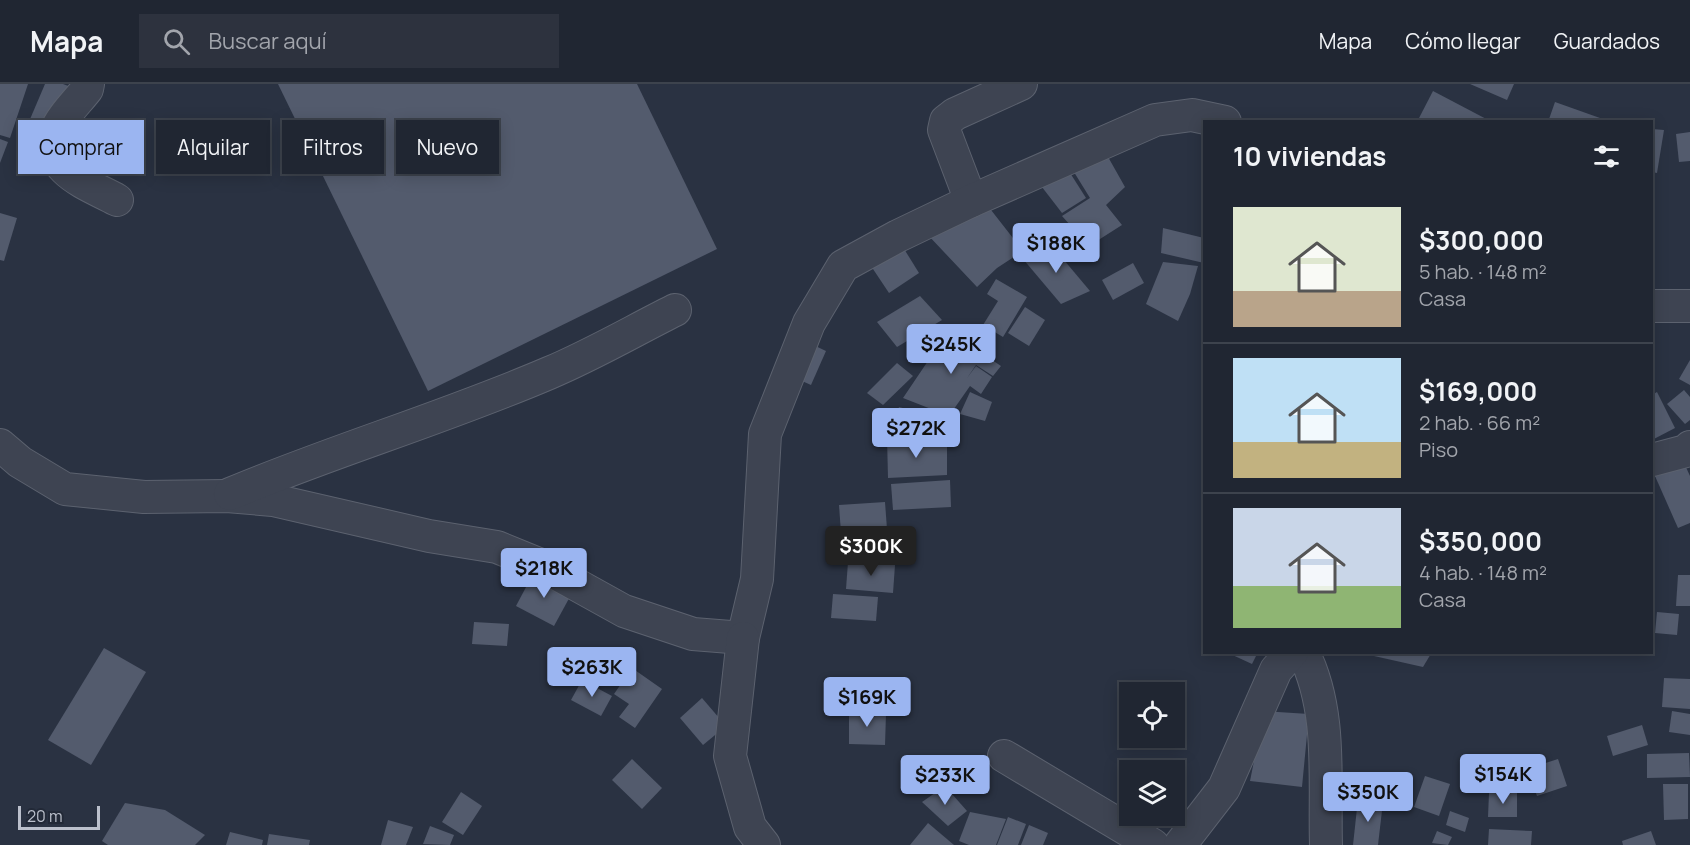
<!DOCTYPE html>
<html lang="es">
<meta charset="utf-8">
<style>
body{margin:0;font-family:Manrope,sans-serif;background:#2d323e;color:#f1f3f6;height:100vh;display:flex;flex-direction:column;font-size:22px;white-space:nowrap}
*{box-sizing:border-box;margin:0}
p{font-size:20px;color:#a2a5ac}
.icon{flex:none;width:33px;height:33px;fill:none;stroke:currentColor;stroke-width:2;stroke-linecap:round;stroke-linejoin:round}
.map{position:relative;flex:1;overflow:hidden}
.sheet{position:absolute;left:1203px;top:36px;width:450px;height:534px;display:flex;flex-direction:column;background:#202632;border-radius:0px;box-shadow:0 3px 15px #0003,0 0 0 2px #3d434d}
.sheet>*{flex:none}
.guide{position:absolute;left:18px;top:36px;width:570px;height:54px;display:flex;gap:12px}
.fabs{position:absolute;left:1119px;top:598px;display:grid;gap:12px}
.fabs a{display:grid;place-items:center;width:66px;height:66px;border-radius:0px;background:#202632;box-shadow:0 3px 15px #0003,0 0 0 2px #3d434d;font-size:30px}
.scale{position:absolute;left:18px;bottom:15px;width:82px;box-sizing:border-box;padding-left:6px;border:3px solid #bbc0cc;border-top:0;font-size:16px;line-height:21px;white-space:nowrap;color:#bbc0cc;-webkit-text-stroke:4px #222937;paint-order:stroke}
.price{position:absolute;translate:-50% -51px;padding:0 14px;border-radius:6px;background:#9bb5f1;color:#111;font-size:20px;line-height:39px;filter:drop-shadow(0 2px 3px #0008)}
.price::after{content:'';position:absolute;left:50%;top:36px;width:18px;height:14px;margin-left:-9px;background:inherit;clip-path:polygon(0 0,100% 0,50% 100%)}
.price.active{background:#222;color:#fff}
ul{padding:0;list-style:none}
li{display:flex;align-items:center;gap:18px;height:150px;padding:0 30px}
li+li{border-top:2px solid #3d434d}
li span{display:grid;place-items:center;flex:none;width:168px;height:120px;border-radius:0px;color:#555}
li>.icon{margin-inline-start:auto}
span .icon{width:72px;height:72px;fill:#fffc;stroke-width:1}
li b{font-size:26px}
h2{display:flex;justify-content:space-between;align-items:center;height:72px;padding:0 30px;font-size:26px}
.pill{padding:0 21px;border-radius:0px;background:#202632;box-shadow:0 3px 15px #0003,0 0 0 2px #3d434d;font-size:21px;line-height:54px}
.pill.active{background:#9bb5f1;color:#111}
header{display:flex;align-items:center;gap:36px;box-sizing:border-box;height:84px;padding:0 30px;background:#202632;border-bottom:2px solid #3d434d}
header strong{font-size:28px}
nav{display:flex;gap:33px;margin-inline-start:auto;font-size:21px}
.search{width:420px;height:54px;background:#2d323e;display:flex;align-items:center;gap:15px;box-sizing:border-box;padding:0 21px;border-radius:0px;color:#a2a5ac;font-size:22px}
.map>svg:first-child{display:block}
.building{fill:#535b6d}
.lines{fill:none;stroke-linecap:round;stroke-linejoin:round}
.minor-casing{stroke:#5c626f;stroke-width:34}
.minor{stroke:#3e4452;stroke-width:32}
</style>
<header>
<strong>Mapa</strong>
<div class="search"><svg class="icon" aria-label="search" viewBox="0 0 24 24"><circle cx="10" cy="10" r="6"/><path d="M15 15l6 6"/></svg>Buscar aquí</div>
<nav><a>Mapa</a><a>Cómo llegar</a><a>Guardados</a></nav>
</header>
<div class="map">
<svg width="1690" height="761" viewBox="0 0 1690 761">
<rect width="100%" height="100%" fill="#2a3242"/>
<!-- building -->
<g class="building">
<path d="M0,0H28L10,54L0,51Z"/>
<path d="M45,0H63L71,3L41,71L19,61Z"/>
<path d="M278,0H637L717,165L428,307Z"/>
<path d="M1470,0H1514L1507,16Z"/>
<path d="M1433,7L1492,38H1421L1418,36Z"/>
<path d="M1555,18L1600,34L1599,38H1548Z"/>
<path d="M1652,45L1664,46L1657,89L1652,88Z"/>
<path d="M1690,48V77L1679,78L1676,50Z"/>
<path d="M0,55L8,58L0,79Z"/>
<path d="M1103,64L1125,103L1106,121L1122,141L1089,162L1062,132L1090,114L1069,80Z"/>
<path d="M1065,81L1086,114L1062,129L1035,94Z"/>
<path d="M984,117L1023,167L997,184L977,203L927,150Z"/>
<path d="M0,129L17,134L4,177L0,176Z"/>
<path d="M1163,144L1204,154V179L1161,169Z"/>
<path d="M1048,157L1090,207L1061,220L1023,175Z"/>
<path d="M901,160L919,189L889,209L869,179Z"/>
<path d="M1163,178L1198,182L1190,210L1178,237L1146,220Z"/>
<path d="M1133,179L1144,199L1113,216L1102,196Z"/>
<path d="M996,195L1027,213L1003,253L983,241L998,217L987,210Z"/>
<path d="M920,212L942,236L897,263L877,238Z"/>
<path d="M1025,223L1045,236L1029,262L1008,249Z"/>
<path d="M949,247L1001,282L993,292L976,281L967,294L976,282L992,293L981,310L970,302L949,332L903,314L932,271L956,287L932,270Z"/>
<path d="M809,259L826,267L811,301L793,293Z"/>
<path d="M1690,276V301L1679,295Z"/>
<path d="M897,279L913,292L883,321L867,309Z"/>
<path d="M1684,306L1690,313V336L1685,340L1667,320Z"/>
<path d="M970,308L992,318L985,337L960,330Z"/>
<path d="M1657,308L1675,344L1652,356V311Z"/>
<path d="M899,323L953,337L945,358L889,349Z"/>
<path d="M887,353L947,362V391L888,394Z"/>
<path d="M1684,379L1690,392V439L1678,444L1655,392Z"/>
<path d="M950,396L951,423L893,426L891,400Z"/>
<path d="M885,418L887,445L841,449L839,421Z"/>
<path d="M878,452L879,474L850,475V453Z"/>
<path d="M848,478L895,481L893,509L846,505Z"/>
<path d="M534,488L572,509L554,542L516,522Z"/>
<path d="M1678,491H1690V522H1676Z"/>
<path d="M833,510L878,513L876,537L831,534Z"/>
<path d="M1657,528L1679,530L1677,551L1655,549Z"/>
<path d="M474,538L509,540L507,562L472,560Z"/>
<path d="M104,564L146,588L91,681L48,656Z"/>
<path d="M1226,568H1258L1252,580Z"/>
<path d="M1375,568H1432L1423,583L1374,572Z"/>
<path d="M632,584L662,605L635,644L619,633L629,620L614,610Z"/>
<path d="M1664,594L1690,595V625L1662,623Z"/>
<path d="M582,596L612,612L601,632L571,616Z"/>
<path d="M702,614L726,642L703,661L680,634Z"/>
<path d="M1264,627L1309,630L1302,703L1250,697Z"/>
<path d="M1672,627L1690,630V651L1669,648Z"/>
<path d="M849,628L886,629L885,661L849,660Z"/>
<path d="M1642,641L1648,661L1613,672L1607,652Z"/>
<path d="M1689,669L1690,693L1647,694V670Z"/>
<path d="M632,675L662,704L642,725L612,696Z"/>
<path d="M1558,675L1567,702L1537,712L1527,685Z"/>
<path d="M1425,692L1450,700L1439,732L1414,723Z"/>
<path d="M1663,700H1688V735L1664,736Z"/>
<path d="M945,702L967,727L948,742L922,718Z"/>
<path d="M461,708L482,722L463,751L442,738Z"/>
<path d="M1489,709H1517V733H1488Z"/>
<path d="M1358,715L1383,718L1378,761H1353Z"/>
<path d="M125,719L165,726L205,751L195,761H108L102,757Z"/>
<path d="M1450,727L1469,734L1465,748L1446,741Z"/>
<path d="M970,728L1006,735L996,761H969L959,757Z"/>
<path d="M1008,733L1026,740L1018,761H997Z"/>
<path d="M388,736L413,743L406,761H381Z"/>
<path d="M928,739L954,761H910Z"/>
<path d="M1029,741L1048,749L1043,761H1021Z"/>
<path d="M430,742L454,751L450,761L423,760Z"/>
<path d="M1489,745L1532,747L1531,761H1488Z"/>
<path d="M1437,747L1452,753L1448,761L1432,759Z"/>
<path d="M1651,747L1656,761H1623L1622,757Z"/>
<path d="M230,748L263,756L262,761H226Z"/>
<path d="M269,750L310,756L309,761H267Z"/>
</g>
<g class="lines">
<!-- minor casing -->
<g class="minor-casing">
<g id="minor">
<path d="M88,0L87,5C78,17 61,33 56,47C43,87 90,101 117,116"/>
<path d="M971,117L944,46L946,37L955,30L1021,0"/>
<path d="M1652,222H1690"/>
<path d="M0,361L20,378L65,405L144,413L227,412L273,416L429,452L497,463L541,481L624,527L693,550L743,554L757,495L765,350L809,239L843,182L898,152L971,117L1155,36L1192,31L1225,38"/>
<path d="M1652,376L1686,367L1690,363"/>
<path d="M230,410C335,366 444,334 549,289C592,271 633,247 675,226"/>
<path d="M743,554L730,672L750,743L764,761"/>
<path d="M1303,568C1333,627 1324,697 1326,761"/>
<path d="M1004,672L1153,761"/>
<path d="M1180,761L1224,704L1276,586L1292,568"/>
</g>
</g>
<!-- minor -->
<use href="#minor" class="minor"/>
</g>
</svg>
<div class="fabs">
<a><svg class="icon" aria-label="locate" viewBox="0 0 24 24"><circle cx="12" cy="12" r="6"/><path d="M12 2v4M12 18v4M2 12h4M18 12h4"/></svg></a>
<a><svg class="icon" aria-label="layers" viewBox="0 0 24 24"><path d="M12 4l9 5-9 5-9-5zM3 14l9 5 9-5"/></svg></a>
</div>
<div class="scale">20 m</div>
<b class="price" style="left:1056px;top:190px">$188K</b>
<b class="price" style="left:951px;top:291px">$245K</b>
<b class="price" style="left:916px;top:375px">$272K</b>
<b class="price active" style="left:871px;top:493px">$300K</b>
<b class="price" style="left:544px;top:515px">$218K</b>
<b class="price" style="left:592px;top:614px">$263K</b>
<b class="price" style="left:867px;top:644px">$169K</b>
<b class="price" style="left:1503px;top:721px">$154K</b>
<b class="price" style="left:945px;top:722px">$233K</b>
<b class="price" style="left:1368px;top:739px">$350K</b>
<div class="guide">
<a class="pill active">Comprar</a>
<a class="pill">Alquilar</a>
<a class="pill">Filtros</a>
<a class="pill">Nuevo</a>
</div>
<section class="sheet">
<h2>10 viviendas<svg class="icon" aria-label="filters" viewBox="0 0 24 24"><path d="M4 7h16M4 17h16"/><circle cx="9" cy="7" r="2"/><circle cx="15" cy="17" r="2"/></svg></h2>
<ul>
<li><span style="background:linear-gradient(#dfe7d0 70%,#b9a48a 0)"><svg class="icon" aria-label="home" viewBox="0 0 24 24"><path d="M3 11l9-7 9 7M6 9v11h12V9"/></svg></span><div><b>$300,000</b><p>5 hab. · 148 m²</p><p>Casa</p></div></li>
<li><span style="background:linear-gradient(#bfe0f5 70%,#c2b280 0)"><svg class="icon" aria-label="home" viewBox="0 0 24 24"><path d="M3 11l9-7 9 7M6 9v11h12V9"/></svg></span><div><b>$169,000</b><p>2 hab. · 66 m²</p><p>Piso</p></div></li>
<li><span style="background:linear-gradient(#c9d6e8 65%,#8fb573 0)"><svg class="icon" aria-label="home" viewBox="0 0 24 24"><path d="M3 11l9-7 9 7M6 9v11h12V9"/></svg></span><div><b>$350,000</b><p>4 hab. · 148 m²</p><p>Casa</p></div></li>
</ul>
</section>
</div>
